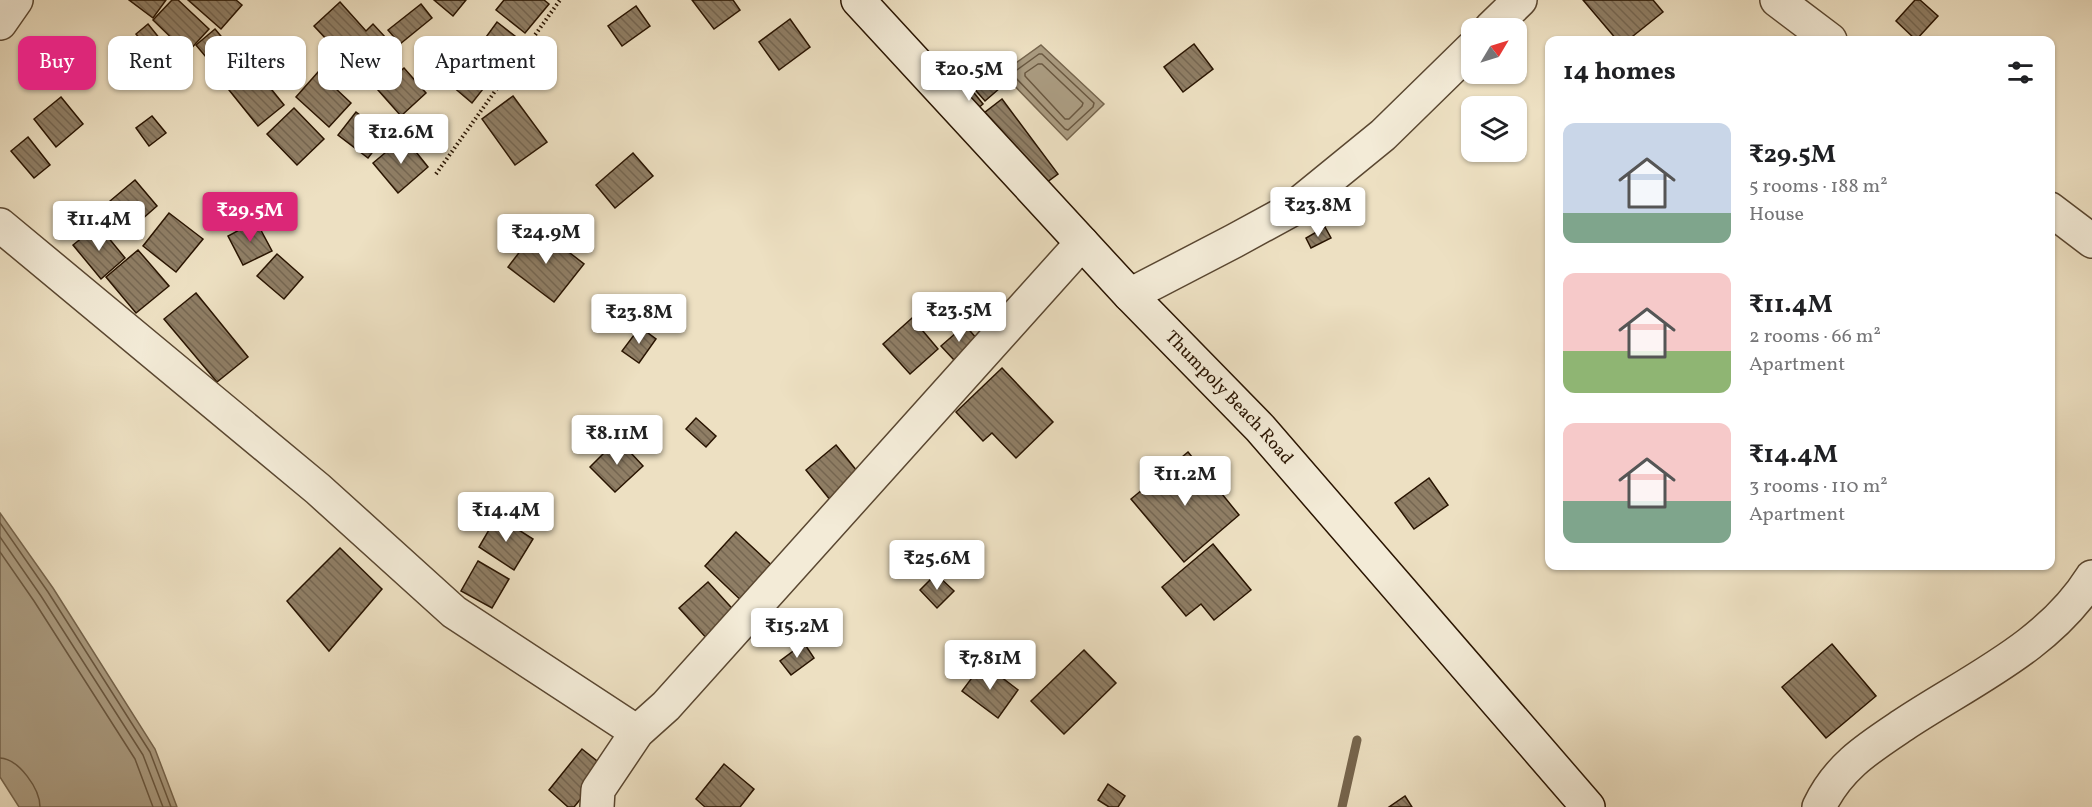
<!DOCTYPE html>
<meta charset="utf-8">
<style>
body{margin:0;font-family:Vollkorn,serif;background:#f2f2f2;color:#202124;height:100vh;display:flex;flex-direction:column;font-size:22px;white-space:nowrap}
*{box-sizing:border-box;margin:0}
p{font-size:20px;color:#757577}
.icon{flex:none;width:33px;height:33px;fill:none;stroke:currentColor;stroke-width:2;stroke-linecap:round;stroke-linejoin:round}
.map{position:relative;flex:1;overflow:hidden}
.side{position:absolute;left:1545px;top:36px;width:510px;height:534px;display:flex;flex-direction:column;background:#fff;border-radius:12px;box-shadow:0 2px 4px #0004}
.side>*{flex:none}
.banner{position:absolute;left:18px;top:36px;width:570px;height:54px;display:flex;gap:12px}
.needle{width:39px;rotate:52deg}
.controls{position:absolute;left:1461px;top:18px;display:grid;gap:12px}
.controls a{display:grid;place-items:center;width:66px;height:66px;border-radius:12px;background:#fff;box-shadow:0 2px 4px #0004;font-size:30px}
.price{position:absolute;translate:-50% -51px;padding:0 14px;border-radius:6px;background:#fff;color:#222;font-size:20px;line-height:39px;filter:drop-shadow(0 2px 3px #0008)}
.price::after{content:'';position:absolute;left:50%;top:36px;width:18px;height:14px;margin-left:-9px;background:inherit;clip-path:polygon(0 0,100% 0,50% 100%)}
.price.current{background:#db2777;color:#fff}
ul{padding:0;list-style:none}
li{display:flex;align-items:center;gap:18px;height:150px;padding:0 18px}
li span{display:grid;place-items:center;flex:none;width:168px;height:120px;border-radius:12px;color:#555}
li>.icon{margin-inline-start:auto}
span .icon{width:72px;height:72px;fill:#fffc;stroke-width:1}
li b{font-size:26px}
h2{display:flex;justify-content:space-between;align-items:center;height:72px;padding:0 18px;font-size:26px}
.pill{padding:0 21px;border-radius:12px;background:#fff;box-shadow:0 2px 4px #0004;font-size:21px;line-height:54px}
.pill.current{background:#db2777;color:#fff}
.map>svg:first-child{display:block}
.water{fill:#aa9b80;stroke:#76654d;stroke-width:1.5}
.lines{fill:none;stroke-linecap:round;stroke-linejoin:round}
.shore{stroke:#6a5840;stroke-width:1.5}
.stream{stroke:#76654d;stroke-width:9}
.building{fill:url(#building-back-hatch);stroke:#291401;stroke-width:1.5}
.minor-casing{stroke:#5a4731;stroke-width:36}
.secondary-casing{stroke:#291401;stroke-width:36}
.path{stroke:#291401;stroke-width:4;stroke-dasharray:1.5 3;stroke-linecap:butt}
.minor{stroke:#f3ebd7;stroke-width:33}
.secondary{stroke:#f3ebd7;stroke-width:33}
.labels{text-anchor:middle;dominant-baseline:central;stroke-width:5;stroke-linejoin:round;paint-order:stroke}
.street-label{font-size:18px;fill:#291401;stroke:#f3ebd7}
</style>
<div class="map">
<svg width="2092" height="807" viewBox="0 0 2092 807">
<defs>
<pattern id="building-back-hatch" width="6" height="6" patternUnits="userSpaceOnUse" patternTransform="scale(1.5)"><rect width="6" height="6" fill="#8f7e65"/><path d="M-1 5l2 2M0 0l6 6M5-1l2 2" fill="none" stroke="#756651"/></pattern>
</defs>
<rect width="100%" height="100%" fill="#ede0c2"/>
<filter id="stains"><feTurbulence type="fractalNoise" baseFrequency=".00333" numOctaves="4"/><feColorMatrix values="0 0 0 0 .2 0 0 0 0 .09 0 0 0 0 .02 0 0 0 .5 -.17"/></filter>
<radialGradient id="worn" r=".72"><stop offset=".6" stop-color="#630" stop-opacity="0"/><stop offset="1" stop-color="#630" stop-opacity=".3"/></radialGradient>
<!-- water -->
<g class="water">
<path d="M1041,45L1104,104L1067,140L1002,73Z"/>
<path d="M0,513L53,588L155,749L177,807H19L0,777Z"/>
</g>
<g class="lines">
<!-- shore -->
<g class="shore">
<path d="M1039,54H1042L1094,103L1093,107L1068,130L1065,129L1013,75L1014,72Z"/>
<path d="M1038,64H1042L1083,103L1082,106L1069,119H1065L1025,76V73Z"/>
<path d="M0,523L48,592L150,752L171,807"/>
<path d="M0,537L41,596L143,755L163,807"/>
<path d="M0,552L34,601L135,759L153,807"/>
<path d="M0,758C19,759 40,789 40,807"/>
</g>
<!-- stream -->
<path class="stream" d="M1342,807L1357,740"/>
</g>
<!-- building -->
<g class="building">
<path d="M129,0H166L153,18Z"/>
<path d="M172,0H178L209,29L187,53L153,20Z"/>
<path d="M188,0H236L242,5L221,29Z"/>
<path d="M434,0H466L453,16Z"/>
<path d="M504,0H544L549,4L525,33L496,10Z"/>
<path d="M692,0H733L740,10L714,29Z"/>
<path d="M1583,0H1653L1663,12L1628,40H1617Z"/>
<path d="M1915,0H1920L1938,16L1916,40L1896,21Z"/>
<path d="M340,2L366,31L373,24L400,53L368,84L314,26Z"/>
<path d="M421,4L432,18L400,44L388,30Z"/>
<path d="M636,6L650,26L622,46L608,26Z"/>
<path d="M790,19L810,47L779,70L759,42Z"/>
<path d="M497,22L520,40L502,66L478,48Z"/>
<path d="M148,24L168,49L156,59L136,34Z"/>
<path d="M215,29L230,47L211,63L196,45Z"/>
<path d="M133,39L146,57L129,69L116,52Z"/>
<path d="M1194,44L1213,69L1183,92L1164,67Z"/>
<path d="M477,54L498,70L472,103L452,86Z"/>
<path d="M247,59L284,105L258,126L221,80Z"/>
<path d="M404,68L426,93L401,116L378,90Z"/>
<path d="M318,72L351,103L329,127L296,97Z"/>
<path d="M987,72L1000,88L985,101L971,85Z"/>
<path d="M970,88L983,104L968,117L954,101Z"/>
<path d="M513,96L547,142L515,165L482,119Z"/>
<path d="M61,97L83,124L56,147L34,119Z"/>
<path d="M1002,99L1058,174L1039,188L984,113Z"/>
<path d="M294,108L324,139L297,165L267,134Z"/>
<path d="M356,112L386,135L368,158L338,135Z"/>
<path d="M152,116L166,133L149,146L136,128Z"/>
<path d="M28,137L50,165L34,178L11,151Z"/>
<path d="M404,137L428,167L398,193L373,163Z"/>
<path d="M633,153L653,176L615,208L596,185Z"/>
<path d="M135,180L157,206L132,228L110,201Z"/>
<path d="M169,213L203,239L176,272L143,246Z"/>
<path d="M256,221L272,251L243,265L228,236Z"/>
<path d="M98,225L125,258L101,279L73,245Z"/>
<path d="M1325,227L1331,238L1311,248L1306,238Z"/>
<path d="M538,228L584,264L554,302L508,267Z"/>
<path d="M138,250L169,286L136,313L106,277Z"/>
<path d="M277,254L303,277L284,299L257,276Z"/>
<path d="M196,293L248,357L217,382L164,319Z"/>
<path d="M912,318L938,349L910,374L883,344Z"/>
<path d="M965,325L977,339L954,360L941,346Z"/>
<path d="M640,327L656,339L639,363L622,351Z"/>
<path d="M1002,368L1053,422L1016,458L992,433L983,441L956,412Z"/>
<path d="M696,418L716,436L706,447L686,429Z"/>
<path d="M618,439L643,466L615,492L590,467Z"/>
<path d="M836,445L861,476L831,501L806,470Z"/>
<path d="M1188,452L1239,515L1184,562L1131,499Z"/>
<path d="M1429,478L1448,505L1414,529L1395,503Z"/>
<path d="M497,516L533,539L514,570L479,547Z"/>
<path d="M736,532L779,572L747,606L705,566Z"/>
<path d="M1213,544L1251,590L1214,620L1201,604L1186,616L1162,587Z"/>
<path d="M340,548L382,589L329,651L287,601Z"/>
<path d="M478,561L509,579L492,608L461,591Z"/>
<path d="M936,574L954,591L937,608L920,590Z"/>
<path d="M708,582L739,616L710,642L679,608Z"/>
<path d="M804,643L814,658L791,675L780,661Z"/>
<path d="M1832,644L1876,696L1826,738L1782,687Z"/>
<path d="M1084,650L1116,683L1064,734L1031,701Z"/>
<path d="M983,663L1018,690L998,718L962,691Z"/>
<path d="M582,749L606,768L574,807H568L549,790Z"/>
<path d="M724,764L754,789L740,807H705L696,799Z"/>
<path d="M1108,784L1125,796L1118,807H1109L1098,800Z"/>
<path d="M1405,796L1412,807H1389Z"/>
</g>
<g class="lines">
<!-- minor casing -->
<g class="minor-casing">
<g id="minor">
<path d="M1777,0L1830,40"/>
<path d="M0,23L16,0"/>
<path d="M1491,28L1520,0"/>
<path d="M2050,209L2092,241"/>
<path d="M0,225L318,489L454,612L637,732"/>
<path d="M1130,295L1234,241L1291,210L1383,135L1472,48"/>
<path d="M597,807L598,790L637,732L666,706L1082,243"/>
<path d="M1819,807C1838,767 1867,749 1903,725C1969,681 2048,647 2092,577"/>
</g>
</g>
<!-- secondary casing -->
<g class="secondary-casing">
<g id="secondary">
<path id="s1" d="M858,0L1130,295L1260,428L1588,807"/>
</g>
</g>
<!-- path -->
<path class="path" d="M436,174L560,0"/>
<!-- minor -->
<use href="#minor" class="minor"/>
<!-- secondary -->
<use href="#secondary" class="secondary"/>
</g>
<g class="labels">
<!-- street labels -->
<g class="street-label">
<text stroke="none"><textPath href="#s1" startOffset="544">Thumpoly Beach Road</textPath></text>
</g>
</g>
<rect width="100%" height="100%" filter="url(#stains)"/>
<rect width="100%" height="100%" fill="url(#worn)"/>
</svg>
<div class="controls">
<a><svg class="needle" viewBox="-14 -14 28 28"><path d="M0-13l5 13h-10z" fill="#e53935"/><path d="M0 13l5-13h-10z" fill="#757577"/></svg></a>
<a><svg class="icon" aria-label="layers" viewBox="0 0 24 24"><path d="M12 4l9 5-9 5-9-5zM3 14l9 5 9-5"/></svg></a>
</div>
<b class="price" style="left:969px;top:102px">₹20.5M</b>
<b class="price" style="left:401px;top:165px">₹12.6M</b>
<b class="price" style="left:1318px;top:238px">₹23.8M</b>
<b class="price current" style="left:250px;top:243px">₹29.5M</b>
<b class="price" style="left:99px;top:252px">₹11.4M</b>
<b class="price" style="left:546px;top:265px">₹24.9M</b>
<b class="price" style="left:959px;top:343px">₹23.5M</b>
<b class="price" style="left:639px;top:345px">₹23.8M</b>
<b class="price" style="left:617px;top:466px">₹8.11M</b>
<b class="price" style="left:1185px;top:507px">₹11.2M</b>
<b class="price" style="left:506px;top:543px">₹14.4M</b>
<b class="price" style="left:937px;top:591px">₹25.6M</b>
<b class="price" style="left:797px;top:659px">₹15.2M</b>
<b class="price" style="left:990px;top:691px">₹7.81M</b>
<div class="banner">
<a class="pill current">Buy</a>
<a class="pill">Rent</a>
<a class="pill">Filters</a>
<a class="pill">New</a>
<a class="pill">Apartment</a>
</div>
<section class="side">
<h2>14 homes<svg class="icon" aria-label="filters" viewBox="0 0 24 24"><path d="M4 7h16M4 17h16"/><circle cx="9" cy="7" r="2"/><circle cx="15" cy="17" r="2"/></svg></h2>
<ul>
<li><span style="background:linear-gradient(#c9d6e8 75%,#7fa58c 0)"><svg class="icon" aria-label="home" viewBox="0 0 24 24"><path d="M3 11l9-7 9 7M6 9v11h12V9"/></svg></span><div><b>₹29.5M</b><p>5 rooms · 188 m²</p><p>House</p></div></li>
<li><span style="background:linear-gradient(#f6c9c9 65%,#8fb573 0)"><svg class="icon" aria-label="home" viewBox="0 0 24 24"><path d="M3 11l9-7 9 7M6 9v11h12V9"/></svg></span><div><b>₹11.4M</b><p>2 rooms · 66 m²</p><p>Apartment</p></div></li>
<li><span style="background:linear-gradient(#f6c9c9 65%,#7fa58c 0)"><svg class="icon" aria-label="home" viewBox="0 0 24 24"><path d="M3 11l9-7 9 7M6 9v11h12V9"/></svg></span><div><b>₹14.4M</b><p>3 rooms · 110 m²</p><p>Apartment</p></div></li>
</ul>
</section>
</div>
